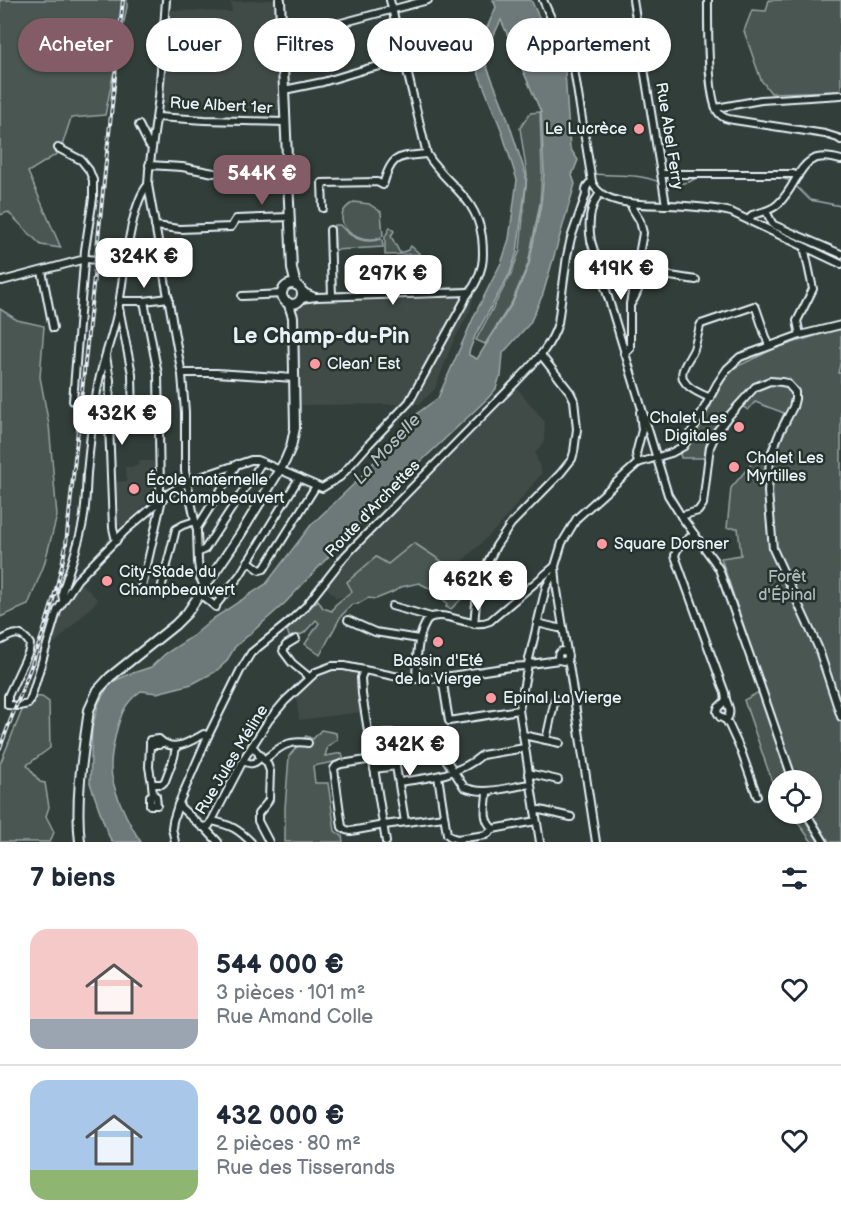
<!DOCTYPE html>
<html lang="fr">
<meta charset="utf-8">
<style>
body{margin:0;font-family:"Balsamiq Sans",sans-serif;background:#f2f2f3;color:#1f2937;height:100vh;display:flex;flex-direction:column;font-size:22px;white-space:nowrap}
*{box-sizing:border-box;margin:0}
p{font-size:20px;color:#747a83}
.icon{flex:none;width:33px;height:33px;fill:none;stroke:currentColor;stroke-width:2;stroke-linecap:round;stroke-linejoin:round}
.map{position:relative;height:842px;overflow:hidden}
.panel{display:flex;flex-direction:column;background:#fff;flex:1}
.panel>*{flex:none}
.top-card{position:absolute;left:18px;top:18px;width:806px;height:54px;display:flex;gap:12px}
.controls{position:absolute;left:768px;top:770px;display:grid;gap:12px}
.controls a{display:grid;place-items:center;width:54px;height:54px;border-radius:50%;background:#fff;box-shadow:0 2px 4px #0004;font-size:30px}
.price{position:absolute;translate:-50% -51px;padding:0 14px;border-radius:12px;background:#fff;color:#222;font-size:20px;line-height:39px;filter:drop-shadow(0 2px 3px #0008)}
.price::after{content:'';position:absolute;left:50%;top:36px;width:18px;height:14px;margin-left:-9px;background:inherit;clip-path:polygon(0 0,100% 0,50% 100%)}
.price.current{background:#845c67;color:#fff}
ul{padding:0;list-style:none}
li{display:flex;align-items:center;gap:18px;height:150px;padding:0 30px}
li+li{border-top:2px solid #e0e1e3}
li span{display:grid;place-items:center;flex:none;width:168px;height:120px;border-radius:18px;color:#555}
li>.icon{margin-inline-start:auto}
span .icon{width:72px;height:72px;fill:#fffc;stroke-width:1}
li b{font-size:26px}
h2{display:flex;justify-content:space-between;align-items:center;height:72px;padding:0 30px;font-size:26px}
.chip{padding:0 21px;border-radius:27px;background:#fff;box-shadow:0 2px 4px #0004;font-size:21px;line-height:54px}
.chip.current{background:#845c67;color:#fff}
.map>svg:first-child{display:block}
.built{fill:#3f4b46}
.green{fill:#495651;stroke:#98a4a4;stroke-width:1.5}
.water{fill:#6d7978;stroke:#9ea9ab;stroke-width:1.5;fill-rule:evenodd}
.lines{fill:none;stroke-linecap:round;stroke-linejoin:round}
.stream{stroke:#9ea9ab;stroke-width:1.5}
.minor-casing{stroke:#e8f1f8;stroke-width:10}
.major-casing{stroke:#e8f1f8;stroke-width:12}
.minor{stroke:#26332d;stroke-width:6}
.major{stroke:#26332d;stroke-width:8}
.rail-casing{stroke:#e8f1f8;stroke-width:4}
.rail{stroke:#26332d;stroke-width:1.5;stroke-dasharray:4.5;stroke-linecap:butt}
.poi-dot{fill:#ff9aa2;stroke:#26332d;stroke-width:2}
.labels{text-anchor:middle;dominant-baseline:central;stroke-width:5;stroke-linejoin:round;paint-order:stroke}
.street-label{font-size:16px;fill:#e8f1f8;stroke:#26332d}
.poi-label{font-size:16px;fill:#e8f1f8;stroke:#26332d;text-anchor:start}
.park-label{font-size:16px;fill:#b0bbbe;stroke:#26332d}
.water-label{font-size:18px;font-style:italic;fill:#b1bbbe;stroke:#26332d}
.district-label{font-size:22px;font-weight:bold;fill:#e8f1f8;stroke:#26332d}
</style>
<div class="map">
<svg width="841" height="842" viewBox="0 0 841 842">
<rect width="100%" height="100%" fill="#323e39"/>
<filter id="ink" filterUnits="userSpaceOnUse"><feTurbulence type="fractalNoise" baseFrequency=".0167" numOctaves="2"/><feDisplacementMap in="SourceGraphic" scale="12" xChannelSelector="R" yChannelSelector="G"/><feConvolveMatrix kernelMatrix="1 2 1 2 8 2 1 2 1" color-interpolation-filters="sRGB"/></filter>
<g filter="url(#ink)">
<!-- built -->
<g class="built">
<path d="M275,0L279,110L161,103L168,10L232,12L231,2Z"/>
<path d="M476,285L470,311L452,344L435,389L419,404L301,405L292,294Z"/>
<path d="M517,388L545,422L544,442L535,453L542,473L498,527L452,571L337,598L326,587L344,560Z"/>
<path d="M138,461H153L154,465V496L123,527L117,525L114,482L127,481L125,467L138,466Z"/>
<path d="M79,581L98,600L55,643L51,637L59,614L64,602Z"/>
<path d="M341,668L356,672L362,712L299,720L296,695L312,680L325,671Z"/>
</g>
<!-- green -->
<g class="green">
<path d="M0,0H127V7L105,115L71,118L60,152L28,172L61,248L41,245L8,212L0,215Z"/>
<path d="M769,0H841V91L771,93L761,80L744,31L752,10L766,11Z"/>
<path d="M540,112L542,172L540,203L528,264L512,302L485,344L476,340L511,274L520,250L527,175L520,128L530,113Z"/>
<path d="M354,202L369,204L381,212L383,236C378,238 374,241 369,240C347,239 329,215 354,202Z"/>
<path d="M334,225H340C351,238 364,245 381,239L382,240L383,247L335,250Z"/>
<path d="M390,227L394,231L391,236L400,253L408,250L411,246L420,254L385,255V237Z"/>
<path d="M0,309L17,320L44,326L40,377L49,425L57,516L44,565L28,605L0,617Z"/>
<path d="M841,328V360L838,373H841V842H812L791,813H812V780H778V795L775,790L744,700L765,689L721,558L741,555L738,528H727L731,488L757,457L766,454L784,413L755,402L748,410L736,402C723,420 708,436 704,458H681L680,454L691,443L725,379L734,368L776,348Z"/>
<path d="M414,543L443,562L468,593L451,609L446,607L447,603L431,589L419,583L401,587L393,592L376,599L368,598L358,604H353L341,616L320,655L305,644L319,623L316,620L304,633L290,639L287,630L318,600L323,608L332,611L335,605L352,591L347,582L376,557L388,564Z"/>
<path d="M28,696L42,697L49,702L50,748L27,765L40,782L45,783L49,807L46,816L54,832L50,842H0V764Z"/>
<path d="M321,730L336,733L337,740L328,746L325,756L342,753L344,760L313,766L315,783H328L335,831L342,836L343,842H285V808L289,756L306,736L313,739Z"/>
</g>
<!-- water -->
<path class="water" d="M493,0H531L565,72L570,148L578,160L572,175L575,184L543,294L530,323L503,353L501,377L499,379L496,389L488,398L395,486L285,603L235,647L226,662L215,672L192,684L157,693L141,691C126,702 122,711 117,729C114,741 111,753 111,765C110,787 129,824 141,842H112L107,832L90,783L92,728L99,702L110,683L127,675L151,667L165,654L193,636L214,618L266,584L311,525L354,484L419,412L438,398L475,314L502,261L509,239L517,180L501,129L475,65L476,53L496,7ZM501,20L541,112L544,173L541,204L529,264L513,302L477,359L469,355V352L475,336L510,273L517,252L526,183V175L505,111L485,62V54Z"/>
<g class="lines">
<!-- stream -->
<g class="stream">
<path d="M593,174C616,176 638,173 659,182"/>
<path d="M740,177L779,178L792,181"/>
<path d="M664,182L668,181L678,184L689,182L696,178L717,177"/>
<path d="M795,185L810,200L841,206"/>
</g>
<!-- minor casing -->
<g class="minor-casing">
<g id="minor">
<path d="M166,0L159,97L149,170L148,185L182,375L185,412V471L197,531L198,562L200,578L205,588"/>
<path d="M543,0L574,69L592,182C602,207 647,204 669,205C690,206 711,207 731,212L841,264"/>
<path d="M633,0L666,205"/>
<path d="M708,0C708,22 707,97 718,112C722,118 727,119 734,120L825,134L838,138L841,140"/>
<path d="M281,39L428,0"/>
<path d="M284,90L323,82L366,69L405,61"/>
<path d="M716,108L761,100L841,95"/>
<path d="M157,117L205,120L285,122"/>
<path d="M139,125L149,145L152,148"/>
<path d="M58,148L81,160L89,170L93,180V198L85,250L73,401"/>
<path d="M149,165L182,167L214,173"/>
<path d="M662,174H793L798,176"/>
<path d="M600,193C589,207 588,224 591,241L668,495L681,516L714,561L719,569L762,690L793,780"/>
<path d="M323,208L322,183L377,182L383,185C392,154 397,157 427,154"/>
<path d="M766,211L772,223L774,225L841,254"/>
<path d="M749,220L752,215C761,212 771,211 778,204C802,182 797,147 841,160"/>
<path d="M155,226L180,229L231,227L236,219L289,217"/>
<path d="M330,230L332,296"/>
<path d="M42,271L53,328"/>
<path d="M2,281L85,259L125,262"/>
<path d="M300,288L306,293L313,296"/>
<path d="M242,296L283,294"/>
<path d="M300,299L317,297L469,292"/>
<path d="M120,301H144L169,298"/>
<path d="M630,304L643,233L640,221L632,208L633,204"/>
<path d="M119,308L132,374L133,420"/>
<path d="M800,335L797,321L813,289L805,251L807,248"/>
<path d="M624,353L630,349V305C637,297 639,284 645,275L651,273L696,280"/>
<path d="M106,356L110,380L109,424L113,528L116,541"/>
<path d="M182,373H216L295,378"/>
<path d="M710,398C699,393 678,385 683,370C685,363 691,356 694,349C696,342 698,334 700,326L701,324L754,306L756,308L769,346"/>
<path d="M638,463L636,454L642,430L640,412"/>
<path d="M681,516L698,511L703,504L709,454L710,447L717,431L727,418L755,387L770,381L782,382L787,383L795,392V399L793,407L780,432L770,457L768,492L773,549L818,647L841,717"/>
<path d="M197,528L237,464"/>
<path d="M694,534C686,541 677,545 675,556L725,693L726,700L718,708L717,712L720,717L726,720L729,725L741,751L757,796"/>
<path d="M198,553L205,549L262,462"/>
<path d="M248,561L260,570L264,569L316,486"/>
<path d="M162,585L176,529L183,525L195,521"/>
<path d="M138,590L142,587L162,499L160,491L158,374L144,301"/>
<path d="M200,594L216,607"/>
<path d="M63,600L62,593C69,570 79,545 83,522C86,506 86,489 87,473C90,445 92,418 97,391C102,359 116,330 120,298C124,273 131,202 148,185"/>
<path d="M215,606L240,575L299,478"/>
<path d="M392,606L431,617"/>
<path d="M348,620L375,632L419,639"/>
<path d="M537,623L558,628H563"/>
<path d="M474,624L478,582L496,546L511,524L560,474L572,459L574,452L577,429L574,400L570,392L541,355"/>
<path d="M296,639L286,645L283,651L292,663L309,677"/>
<path d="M0,641C12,634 21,629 30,644L29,651L8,696V705"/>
<circle cx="563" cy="656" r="5"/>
<path d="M567,652L557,590L555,566L562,543L577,518L638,463L671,453L684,446L717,384L727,369L740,357L800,335L841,325"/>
<path d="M567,660L569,665L596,842"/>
<path d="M364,670L361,678L362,694L386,842"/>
<path d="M442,678L449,721L519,710"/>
<path d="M416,679C417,658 416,636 429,618C448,610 470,630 490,621L555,566"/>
<path d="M8,705L19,706L28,704L31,698L57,611L77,580L125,531L169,493L191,480L251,460H257L322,488L340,477L369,444L409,402L464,302C466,296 467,295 471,290C476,284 480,273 482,265C484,255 483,247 482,237C476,195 446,186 427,154L390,0"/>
<path d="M726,720C732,714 729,707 726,700"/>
<path d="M369,735L389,733H392L394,735L396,766L405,822"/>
<path d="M523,735L546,740L555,699"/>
<path d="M546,740L560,743"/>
<path d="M161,742L159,745H150V740L159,739C173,753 189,742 204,734L208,736"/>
<path d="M150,745L149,767L152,784H162L165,781L174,757L176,747"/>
<path d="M252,746L267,763L270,771L269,799L267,803L258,814V821L269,842"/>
<path d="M445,758L464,787C484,796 509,787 530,784"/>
<path d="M373,759L341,764L336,766L334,769L342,827L346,830L351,831L384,825L444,817"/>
<path d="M264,760C280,747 287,740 308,743"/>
<path d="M243,761C250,764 253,765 259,759V754"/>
<path d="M374,769L396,766"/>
<path d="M528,773L558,780"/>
<path d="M438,776L447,834L451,837L457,839L486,835L493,829L536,821"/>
<path d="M399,782C429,778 459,775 482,755L525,748"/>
<path d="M152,784L153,795L156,796L157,805H150V796L153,795"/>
<path d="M487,791C487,806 481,818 493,829"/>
<path d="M178,805L202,827L209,826L245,757L269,720L285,701L316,672L332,666H344L404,678L431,679L510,667L526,666L530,664L559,660"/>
<path d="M535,811L540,810L571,817"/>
<path d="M806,813L824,842"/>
<path d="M212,821C231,825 238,829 251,842"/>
<path d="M204,827L218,842"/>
<path d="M175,842L172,828L173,821L178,805L208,736L240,671L251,653L288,623L305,607L345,556L516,382C533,364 551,347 558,323L567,256L571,238L586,195C585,189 587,184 592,182"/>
<path d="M540,842L519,710L529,659L546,587L551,578L555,576"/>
</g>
</g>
<!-- major casing -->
<g class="major-casing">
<g id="major">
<path d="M280,0L292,269L296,285"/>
<circle cx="292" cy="294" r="10"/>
<path d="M80,842C75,799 83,753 89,710L98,690L110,677L175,625L187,613L240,535L285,461L291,447L295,428L293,317L288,302"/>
</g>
</g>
<!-- minor -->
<use href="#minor" class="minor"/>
<!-- major -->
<use href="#major" class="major"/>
<!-- rail casing -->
<g class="rail-casing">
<path id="rail" d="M0,748C25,681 54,615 66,544L123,0"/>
</g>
<!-- rail -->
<use href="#rail" class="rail"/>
</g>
</g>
<!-- markers -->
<g class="poi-dot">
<circle cx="639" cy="129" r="6"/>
<circle cx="315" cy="364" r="6"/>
<circle cx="739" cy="427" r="6"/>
<circle cx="734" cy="467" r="6"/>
<circle cx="134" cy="489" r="6"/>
<circle cx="602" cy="544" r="6"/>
<circle cx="107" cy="581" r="6"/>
<circle cx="438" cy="642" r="6"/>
<circle cx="491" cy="698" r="6"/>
</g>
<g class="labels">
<!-- street labels -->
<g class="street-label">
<text transform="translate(221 106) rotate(3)">Rue Albert 1er</text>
<text transform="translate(669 136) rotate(81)">Rue Abel Ferry</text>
<text transform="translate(373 509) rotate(-46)">Route d'Archettes</text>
<text transform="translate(232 760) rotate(-59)">Rue Jules Méline</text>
</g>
<!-- poi labels -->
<g class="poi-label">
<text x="627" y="129" text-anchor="end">Le Lucrèce</text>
<text x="327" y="364">Clean' Est</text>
<text x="727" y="418" text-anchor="end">Chalet Les<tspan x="727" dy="18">Digitales</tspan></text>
<text x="746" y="458">Chalet Les<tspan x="746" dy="18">Myrtilles</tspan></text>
<text x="146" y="480">École maternelle<tspan x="146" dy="18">du Champbeauvert</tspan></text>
<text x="614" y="544">Square Dorsner</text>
<text x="119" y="572">City-Stade du<tspan x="119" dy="18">Champbeauvert</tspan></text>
<text x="438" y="661" text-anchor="middle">Bassin d'Eté<tspan x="438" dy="18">de la Vierge</tspan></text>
<text x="503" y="698">Epinal La Vierge</text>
</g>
<!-- park labels -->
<g class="park-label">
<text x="787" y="577">Forêt<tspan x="787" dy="18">d'Épinal</tspan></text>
</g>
<!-- water labels -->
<g class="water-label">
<text transform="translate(387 449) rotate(-47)">La Moselle</text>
</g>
<!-- district labels -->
<g class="district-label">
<text x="321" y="336">Le Champ-du-Pin</text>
</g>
</g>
</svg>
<div class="controls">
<a><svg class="icon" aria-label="locate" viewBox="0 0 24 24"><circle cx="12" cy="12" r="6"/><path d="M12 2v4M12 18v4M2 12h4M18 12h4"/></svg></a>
</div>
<b class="price current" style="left:262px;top:206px">544K €</b>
<b class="price" style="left:144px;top:289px">324K €</b>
<b class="price" style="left:621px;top:301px">419K €</b>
<b class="price" style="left:393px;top:306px">297K €</b>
<b class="price" style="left:122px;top:446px">432K €</b>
<b class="price" style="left:478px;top:612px">462K €</b>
<b class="price" style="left:410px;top:777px">342K €</b>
<div class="top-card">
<a class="chip current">Acheter</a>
<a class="chip">Louer</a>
<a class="chip">Filtres</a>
<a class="chip">Nouveau</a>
<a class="chip">Appartement</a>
</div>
</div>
<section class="panel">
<h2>7 biens<svg class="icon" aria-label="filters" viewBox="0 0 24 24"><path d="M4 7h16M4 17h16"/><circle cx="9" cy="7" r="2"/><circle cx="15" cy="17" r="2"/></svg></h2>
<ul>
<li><span style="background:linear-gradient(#f6c9c9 75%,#9aa5b1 0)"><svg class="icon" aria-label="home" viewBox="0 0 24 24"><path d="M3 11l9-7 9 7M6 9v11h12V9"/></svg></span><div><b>544 000 €</b><p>3 pièces · 101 m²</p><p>Rue Amand Colle</p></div><svg class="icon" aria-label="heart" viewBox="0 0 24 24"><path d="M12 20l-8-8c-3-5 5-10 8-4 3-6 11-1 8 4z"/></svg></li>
<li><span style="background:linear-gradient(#a9c7e8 75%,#8fb573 0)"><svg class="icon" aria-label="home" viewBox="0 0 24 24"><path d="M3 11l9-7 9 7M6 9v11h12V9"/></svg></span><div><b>432 000 €</b><p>2 pièces · 80 m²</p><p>Rue des Tisserands</p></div><svg class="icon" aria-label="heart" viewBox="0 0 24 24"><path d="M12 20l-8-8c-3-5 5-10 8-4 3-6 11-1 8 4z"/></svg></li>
</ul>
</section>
